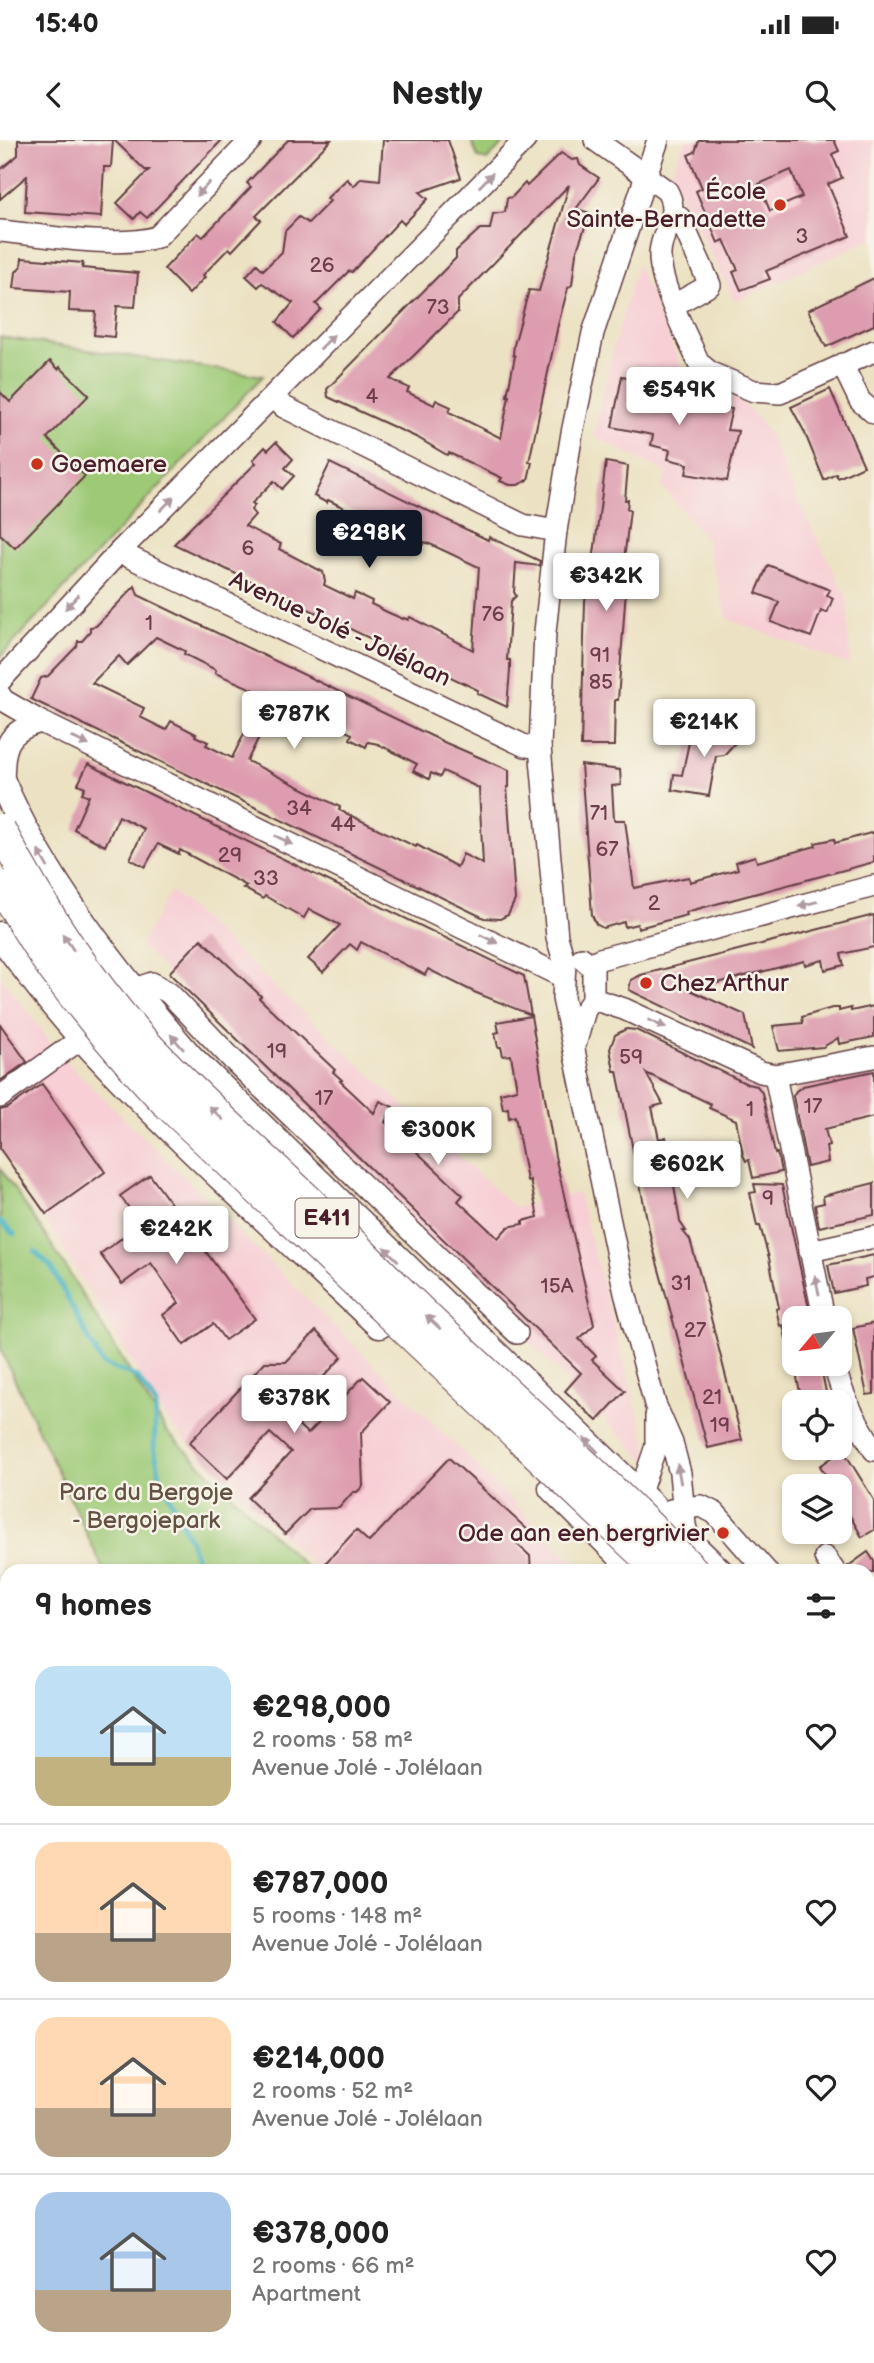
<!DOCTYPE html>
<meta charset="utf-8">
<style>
body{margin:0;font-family:"Balsamiq Sans",sans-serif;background:#f6f6f6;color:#222;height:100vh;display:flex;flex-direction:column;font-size:26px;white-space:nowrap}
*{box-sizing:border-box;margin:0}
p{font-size:23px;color:#767676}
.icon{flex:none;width:38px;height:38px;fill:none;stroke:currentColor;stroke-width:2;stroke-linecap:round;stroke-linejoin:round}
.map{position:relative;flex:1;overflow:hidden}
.details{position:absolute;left:0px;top:1424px;width:875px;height:800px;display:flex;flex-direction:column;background:#fff;border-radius:21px 21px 0 0;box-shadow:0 4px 10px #0003}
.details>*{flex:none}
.needle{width:46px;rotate:241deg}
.fabs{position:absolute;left:782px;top:1166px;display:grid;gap:14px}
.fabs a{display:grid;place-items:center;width:70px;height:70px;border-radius:14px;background:#fff;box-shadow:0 4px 10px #0003;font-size:35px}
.price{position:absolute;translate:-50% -60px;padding:0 16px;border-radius:7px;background:#fff;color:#222;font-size:23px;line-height:46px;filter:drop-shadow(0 2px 4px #0008)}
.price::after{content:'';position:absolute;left:50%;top:42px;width:21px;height:16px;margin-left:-10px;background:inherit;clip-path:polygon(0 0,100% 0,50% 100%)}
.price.selected{background:#111827;color:#fff}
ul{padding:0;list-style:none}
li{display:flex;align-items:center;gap:21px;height:175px;padding:0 35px}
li+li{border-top:2px solid #e0e0e0}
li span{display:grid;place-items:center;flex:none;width:196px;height:140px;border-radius:21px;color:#555}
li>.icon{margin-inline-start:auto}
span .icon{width:84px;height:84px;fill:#fffc;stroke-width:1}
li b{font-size:30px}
h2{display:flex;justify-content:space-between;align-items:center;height:84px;padding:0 35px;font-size:30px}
.status{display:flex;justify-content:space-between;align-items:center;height:49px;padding:0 35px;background:#fff;direction:ltr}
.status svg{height:19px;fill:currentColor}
header{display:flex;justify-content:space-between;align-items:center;height:91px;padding:0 35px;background:#fff;font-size:32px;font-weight:800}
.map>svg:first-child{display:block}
.built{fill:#f7cfd5}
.green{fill:#9eca77;stroke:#747451;stroke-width:2}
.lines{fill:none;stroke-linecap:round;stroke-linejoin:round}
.stream{stroke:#44b2c0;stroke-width:5}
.building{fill:#dd9caf;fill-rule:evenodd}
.minor-casing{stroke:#623c42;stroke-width:24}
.major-casing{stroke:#623c42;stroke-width:29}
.highway-casing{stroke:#623c42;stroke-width:32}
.minor{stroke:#fff;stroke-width:21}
.major{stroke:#fff;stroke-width:26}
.highway{stroke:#fff;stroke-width:30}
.tram{stroke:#4a1f2b;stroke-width:2}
.highway-bridge-casing{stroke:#623c42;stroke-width:32;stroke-linecap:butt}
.highway-bridge{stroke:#fff;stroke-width:30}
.oneway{fill:#ae9aa0}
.poi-dot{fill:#c8321e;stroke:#f7f3e8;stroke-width:2.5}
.labels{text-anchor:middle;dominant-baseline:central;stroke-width:5;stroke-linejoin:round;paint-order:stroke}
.number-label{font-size:21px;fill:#6f3e4c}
.shield{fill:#f7f3e8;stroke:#7e5f64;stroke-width:2}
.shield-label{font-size:23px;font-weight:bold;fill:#4a1f2b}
.poi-label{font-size:24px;fill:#4a1f2b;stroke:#f7f3e8;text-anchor:end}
.street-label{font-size:24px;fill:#4a1f2b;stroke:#f7f3e8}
.park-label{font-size:24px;fill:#635242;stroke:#f7f3e8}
</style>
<div class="status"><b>15:40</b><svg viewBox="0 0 49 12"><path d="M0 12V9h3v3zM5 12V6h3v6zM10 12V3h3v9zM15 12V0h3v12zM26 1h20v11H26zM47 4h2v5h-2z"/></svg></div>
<header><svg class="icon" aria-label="back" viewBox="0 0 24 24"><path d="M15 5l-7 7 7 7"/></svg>Nestly<svg class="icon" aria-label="search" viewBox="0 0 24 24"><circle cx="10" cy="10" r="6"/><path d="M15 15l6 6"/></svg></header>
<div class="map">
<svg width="874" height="2223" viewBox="0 0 874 2223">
<rect width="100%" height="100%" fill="#f7f3e8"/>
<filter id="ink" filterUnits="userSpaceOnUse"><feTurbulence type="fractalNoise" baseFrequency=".0143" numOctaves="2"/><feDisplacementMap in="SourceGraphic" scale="14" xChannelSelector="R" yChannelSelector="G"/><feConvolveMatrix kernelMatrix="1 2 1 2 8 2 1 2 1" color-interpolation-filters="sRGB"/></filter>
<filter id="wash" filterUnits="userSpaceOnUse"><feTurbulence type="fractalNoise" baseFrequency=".00686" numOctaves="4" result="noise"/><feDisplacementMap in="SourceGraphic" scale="28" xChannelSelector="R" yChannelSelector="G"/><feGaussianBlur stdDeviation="1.57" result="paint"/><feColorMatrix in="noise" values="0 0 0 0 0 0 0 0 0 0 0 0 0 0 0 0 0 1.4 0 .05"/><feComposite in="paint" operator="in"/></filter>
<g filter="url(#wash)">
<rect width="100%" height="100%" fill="#ece2c3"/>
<!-- built -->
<g class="built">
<path d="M686,0H874V97L735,162L670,33Z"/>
<path d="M637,124L689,245L708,252L728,254L736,258L758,278L769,294L798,362L847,457L850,525L728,479L705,398L662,346L668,333L594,296L611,216Z"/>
<path d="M171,751L515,1068L578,1053L653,1328L140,805Z"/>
<path d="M0,835L61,916L583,1431H319L171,1286L0,1005Z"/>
<path d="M566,2217H813L821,2223H561Z"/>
</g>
<!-- green -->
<g class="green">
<path d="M471,0H507L487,20L478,18Z"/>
<path d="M0,197L263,236L0,517Z"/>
<path d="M0,1028L55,1110L167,1292L310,1431H104L1,1210Z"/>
</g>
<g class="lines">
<!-- stream -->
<g class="stream">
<path d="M0,1082L14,1094"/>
<path d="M35,1112L51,1127L102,1224L137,1237L156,1265L154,1307L160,1336L192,1405L200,1432"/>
</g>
</g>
<g id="blocks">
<!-- building -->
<g class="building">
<path d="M18,0H113L111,27H104L101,77L25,72L27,36L0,59V30L18,15Z"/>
<path d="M114,0H222L147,78L140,72L134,79L117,63L149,30H145Z"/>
<path d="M288,0H331L256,76L261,80L232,111L229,108L203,135L205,137L189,154L164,129L198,93L203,97L251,47L247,43Z"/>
<path d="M383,0H448L461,38L420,52L428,59L404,84L400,80L352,132L349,131L316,164L321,169L293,198L277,182L293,163L262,143L258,147L246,136L257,124L263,130L282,112L285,91L299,77L308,83L330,61L327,58L347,39L354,46L361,38L380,40Z"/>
<path d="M699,0H834L839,11L832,14L842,38L828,44L850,96L766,131L770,139L741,150L733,132L738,130L724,100L718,103L696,51L702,48L688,15L695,12ZM791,30L802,57L770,71L759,44Z"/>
<path d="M561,13L572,20L578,19L580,25L599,38L576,69L590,73L576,113L572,145L568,148L558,185L529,322H532L528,340L518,345H510L500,341L502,338L449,313L447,315L418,298L328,257L327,249L456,118V111L480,89H490L493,74L505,72L507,58L512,57L525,43L527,46ZM569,45L539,151L529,150L514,205L513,215L515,216L507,256H509L501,298L449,272L451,267L436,260L434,265L407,252L409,248L390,239L458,172V160Z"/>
<path d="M22,118L83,123L82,128L138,133L135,167L117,166L114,197L94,195L96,172L69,171L70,152L14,148L16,132L21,126Z"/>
<path d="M874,138V185L826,207L808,170Z"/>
<path d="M50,221L58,229L60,227L89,255L47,298L85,336L15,408L0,394V252L10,262Z"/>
<path d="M622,236L664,245L662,255L732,269L727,290L738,291L727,341L686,334L688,324L668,319L670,310L651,305L653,295L612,287Z"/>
<path d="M830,249L864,326L838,338L836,334L824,340L804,291L791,267Z"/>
<path d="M276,302L293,319L285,328L294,336L282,349L274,341L252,363L255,365L251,370L255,375L245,386L281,404L279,409L323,432L325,441L324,445L353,459L355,453L372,461L371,464L387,472L403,479L404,478L408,480L410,477L473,510L479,427L432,405L424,402L422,406L391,392L390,395L374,387L376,384L361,376L328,360L327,363L314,356L330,323L488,400L489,397L540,421L539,426L516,423L514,452L516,456L511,461L507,520H510V530L507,567L477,553L478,550L269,450L263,452L261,446L174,404L256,323L253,320L265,307L268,310Z"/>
<path d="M606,322L628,326L625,360H628L627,369L630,370L624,420L628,421L618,560H615L614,606H581L585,462L586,452H589Z"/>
<path d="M768,425L830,450L827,455L833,458L827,473L821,471L811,497L771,482L779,462L756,453Z"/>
<path d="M135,446L138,455L446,603L509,630V647H507L515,760L508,775L500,779L484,778L31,559L41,538L48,536L77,506L78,501H82L90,492V487L96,486ZM156,497L185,511L184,514L216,530L215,533L264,554L232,618L206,605L208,602L195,596L196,594L171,581L166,590L140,577L144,568L92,543L119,516L127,525ZM278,565L312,581L314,576L352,594L350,599L366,607L368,602L378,604L417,624L413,631L429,639L431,633L440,637L443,631L479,648L483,724L463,714L457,727L417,705L416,707L339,670L340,667L247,621L273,569L276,570Z"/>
<path d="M707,582H725V593H744L724,615L716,616L709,656L672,650L674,634L682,635L691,593H707Z"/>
<path d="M88,624L524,836L531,875L474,852L428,829L425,835L361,802L357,810L350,804L323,832L308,819L340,785L309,769L304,778L265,756L263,759L243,748L247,746L180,710L179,714L158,704L145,727L130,719L144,689L119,676L105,706L74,689L89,656L82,653L85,647L78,644Z"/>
<path d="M581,625L620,630L621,645L612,646L614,680H625L634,748L689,737L690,742L738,729L736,722L755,716L757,722L816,706L815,703L834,699L835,703L874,692V722L686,772L687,775L638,788L637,784L625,787L624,782L603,788L596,784L592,775Z"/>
<path d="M874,775V807L841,814L844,825L825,830L823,820L805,825L804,821L690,850L745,875L752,909L629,850L631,840L641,835Z"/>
<path d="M201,799L261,856L259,858L335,930L333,932L342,940L340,941L374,973L380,961L393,967L385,982L463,1055L458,1061L498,1098L508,1087L523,1084V1081L538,1077L530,1040L527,1041L526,1035L515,976L509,978L508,968L503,969L500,953L517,949L511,915L503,916L501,907H498L495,893L499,892L497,882L531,876L555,1016L594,1185L579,1199L596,1216L592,1220L625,1251L597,1281L565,1251L581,1233L169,833Z"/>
<path d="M874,866V897L839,904L838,898L823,907L779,911L773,886L803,883L802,877L832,868H839V871L851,868V871Z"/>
<path d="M0,884L27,922L0,941Z"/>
<path d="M626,889L636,890L747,944L757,946L762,953L775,1014L777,1013L781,1032L753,1038L749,1020L746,1021L743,1015L736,980L709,968L711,964L646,933L663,964L652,967L659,999L666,997L680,1082L686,1091H683L690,1100L700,1135L742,1300L708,1308L652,1104L617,931H614L610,909L615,895Z"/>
<path d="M874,931V977L825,989L829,1005L826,1006L828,1022L807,1027L793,956L796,951L803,946Z"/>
<path d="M42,944L105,1032L46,1074L0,1009V970L8,968Z"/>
<path d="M150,1035L255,1179L225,1200L213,1184L184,1205L163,1175L179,1163L151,1123L122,1144L100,1114L141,1084L120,1056Z"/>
<path d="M874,1043V1075L819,1087L815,1065L824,1063L823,1056Z"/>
<path d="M754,1044L782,1045L811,1178H794V1207H788L783,1185L780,1186L776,1169L779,1168L769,1118L760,1086H757L750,1053L756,1052Z"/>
<path d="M874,1115V1137L865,1139L866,1146L834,1153L828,1125Z"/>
<path d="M874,1183V1254L867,1255L853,1188Z"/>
<path d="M316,1191L342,1217L288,1275L308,1294L363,1237L390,1262L361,1293L363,1346L357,1352H353L339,1368L310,1369L285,1394L248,1358L291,1312L270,1293L227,1339L189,1303L265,1222H286Z"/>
<path d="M794,1223H820L828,1262H802Z"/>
<path d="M843,1310L874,1360V1390L862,1397L840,1358V1346H833L820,1326Z"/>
<path d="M449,1318L529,1391L517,1404L530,1416L531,1432H317L356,1390L369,1402Z"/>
<path d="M868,1412L874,1421V1432H848L847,1427Z"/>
</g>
</g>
</g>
<g filter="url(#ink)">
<use href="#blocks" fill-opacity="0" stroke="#623c42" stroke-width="2"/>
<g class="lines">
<!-- minor casing -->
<g class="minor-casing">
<g id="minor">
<path d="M595,0L667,51C681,76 661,89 660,114C659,144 686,194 699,223L711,233L754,251L780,253L874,211"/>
<path d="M658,0L593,193L572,293L556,391L545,492L540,607L557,797L565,824L563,858L625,1153L655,1264L672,1303L680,1333L685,1385L689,1401"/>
<path d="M672,73L680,78L710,145L674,165"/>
<path d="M0,91C44,95 116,109 157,97L251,0"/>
<path d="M842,224L860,261L874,273"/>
<path d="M273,257L284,267L523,385L556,391"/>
<path d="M119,412L525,606L540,607"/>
<path d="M0,541L119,412L525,0"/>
<path d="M0,555L3,560L41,582L563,837"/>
<path d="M3,645C4,611 3,591 41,582"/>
<path d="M590,824L600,819L874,746"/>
<path d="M132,850L152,843L169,853L234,921L517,1193"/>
<path d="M593,859L624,869L761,932L775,935L874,917"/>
<path d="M575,905L585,870L593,859V828L582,818"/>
<path d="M775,935L824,1178"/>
<path d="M0,957L82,898"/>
<path d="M810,1111L874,1097"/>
<path d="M834,1223C841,1256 857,1282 874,1310"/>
<path d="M640,1353L656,1306V1276"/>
<path d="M671,1370L701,1366L715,1373L767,1432"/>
<path d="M825,1417L835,1432"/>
<path d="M868,1477L872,1483L868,1486"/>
<path d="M0,1596L7,1609"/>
<path d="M0,1766L7,1762"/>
<path d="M0,2060L7,2058"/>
<path d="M272,2217L276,2223"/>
</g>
</g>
<!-- major casing -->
<g class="major-casing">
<g id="major">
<path d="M0,637C42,738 119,836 191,918L720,1432"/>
<path d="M0,795C27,831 53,866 83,899C176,1000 279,1091 379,1185"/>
<path d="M552,1348L637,1432"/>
<path d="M868,1603L874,1611"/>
<path d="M868,1712L874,1723"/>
<path d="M868,1779L874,1772"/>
<path d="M868,1810H874"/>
<path d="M419,2223L426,2217"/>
<path d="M523,2223L529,2217"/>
</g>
</g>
<!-- highway casing -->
<g class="highway-casing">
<path id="highway" d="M868,1636L874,1645"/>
</g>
<!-- minor -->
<use href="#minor" class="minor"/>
<!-- major -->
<use href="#major" class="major"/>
<!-- highway -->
<use href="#highway" class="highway"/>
<!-- tram -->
<g class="tram">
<path d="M868,1694L874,1689"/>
<path d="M868,1714L874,1706"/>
<path d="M868,1728L874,1724"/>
<path d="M868,1751L874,1745"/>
<path d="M435,2223L441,2217"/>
<path d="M504,2223L510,2217"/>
</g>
<!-- highway-bridge casing -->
<g class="highway-bridge-casing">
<g id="highway-bridge">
<path d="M0,689C39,763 86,837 142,899C191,952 246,1000 298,1050C347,1096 393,1145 442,1191C527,1271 614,1348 695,1432"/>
<path d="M0,745C15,769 29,794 45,818C81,869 122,916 165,962L661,1432"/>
<path d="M868,1682L874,1692"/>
</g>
</g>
<!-- highway-bridge -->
<use href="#highway-bridge" class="highway-bridge"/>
</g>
<!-- one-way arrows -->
<defs><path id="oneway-solid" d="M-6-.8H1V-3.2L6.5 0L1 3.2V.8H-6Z" transform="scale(1.75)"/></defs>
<g class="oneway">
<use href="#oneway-solid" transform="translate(486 40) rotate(-46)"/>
<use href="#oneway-solid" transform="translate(203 49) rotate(134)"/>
<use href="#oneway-solid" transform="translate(327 202) rotate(-46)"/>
<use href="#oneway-solid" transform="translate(167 364) rotate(-45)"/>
<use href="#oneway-solid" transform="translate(72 462) rotate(133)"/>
<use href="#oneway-solid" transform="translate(80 601) rotate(26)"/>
<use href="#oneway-solid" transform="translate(284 700) rotate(26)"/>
<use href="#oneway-solid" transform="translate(43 719) rotate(-120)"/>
<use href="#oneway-solid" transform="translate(808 764) rotate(165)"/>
<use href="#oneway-solid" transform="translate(489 799) rotate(26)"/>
<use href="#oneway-solid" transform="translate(68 802) rotate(-124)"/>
<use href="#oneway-solid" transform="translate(657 884) rotate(25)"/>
<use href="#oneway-solid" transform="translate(177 902) rotate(-131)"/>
<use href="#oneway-solid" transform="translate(216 973) rotate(-137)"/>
<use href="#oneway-solid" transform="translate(391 1114) rotate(-136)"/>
<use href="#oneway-solid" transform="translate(817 1145) rotate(-102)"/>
<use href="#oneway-solid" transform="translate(433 1182) rotate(-137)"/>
<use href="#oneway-solid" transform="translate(591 1305) rotate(-135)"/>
<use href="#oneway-solid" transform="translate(679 1334) rotate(-100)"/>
</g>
</g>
<!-- markers -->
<g class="poi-dot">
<circle cx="780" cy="65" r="7"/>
<circle cx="37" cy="324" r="7"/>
<circle cx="646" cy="843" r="7"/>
<circle cx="723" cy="1393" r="7"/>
</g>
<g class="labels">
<!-- number labels -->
<g class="number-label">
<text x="802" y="96">3</text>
<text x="322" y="125">26</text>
<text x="438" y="167">73</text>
<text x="372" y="256">4</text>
<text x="248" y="408">6</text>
<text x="493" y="474">76</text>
<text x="149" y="483">1</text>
<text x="600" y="515">91</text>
<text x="601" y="542">85</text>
<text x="299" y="668">34</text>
<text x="599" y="673">71</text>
<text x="343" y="684">44</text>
<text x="607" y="709">67</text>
<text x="230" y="715">29</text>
<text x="266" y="738">33</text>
<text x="654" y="763">2</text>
<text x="277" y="911">19</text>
<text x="631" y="917">59</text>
<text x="324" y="958">17</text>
<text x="813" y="966">17</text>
<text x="750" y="969">1</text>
<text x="768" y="1058">9</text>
<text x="681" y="1143">31</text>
<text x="557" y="1146">15A</text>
<text x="695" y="1190">27</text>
<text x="712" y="1257">21</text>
<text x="720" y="1285">19</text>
</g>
<!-- shield labels -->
<rect class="shield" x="295.5" y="1058.5" width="63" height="39" rx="5"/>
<g class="shield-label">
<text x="327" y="1078">E411</text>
</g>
<!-- poi labels -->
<g class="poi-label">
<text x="766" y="51">École<tspan x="766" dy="28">Sainte-Bernadette</tspan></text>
<text x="51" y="324" text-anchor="start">Goemaere</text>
<text x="660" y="843" text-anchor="start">Chez Arthur</text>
<text x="709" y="1393">Ode aan een bergrivier</text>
</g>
<!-- street labels -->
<g class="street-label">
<text transform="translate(340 489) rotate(25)">Avenue Jolé - Jolélaan</text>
</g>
<!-- park labels -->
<g class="park-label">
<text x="146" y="1352">Parc du Bergoje<tspan x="146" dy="28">- Bergojepark</tspan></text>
</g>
</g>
</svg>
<div class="fabs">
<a><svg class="needle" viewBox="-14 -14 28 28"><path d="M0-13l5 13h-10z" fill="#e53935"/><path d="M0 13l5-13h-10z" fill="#767676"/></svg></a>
<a><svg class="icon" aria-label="locate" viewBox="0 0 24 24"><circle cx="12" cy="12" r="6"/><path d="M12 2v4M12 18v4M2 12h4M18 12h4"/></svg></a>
<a><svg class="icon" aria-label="layers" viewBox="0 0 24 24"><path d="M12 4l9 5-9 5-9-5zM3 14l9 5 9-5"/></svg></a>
</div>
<b class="price" style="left:679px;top:287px">€549K</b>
<b class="price selected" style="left:369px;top:430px">€298K</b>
<b class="price" style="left:606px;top:473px">€342K</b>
<b class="price" style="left:294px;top:611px">€787K</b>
<b class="price" style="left:704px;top:619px">€214K</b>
<b class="price" style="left:438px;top:1027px">€300K</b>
<b class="price" style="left:687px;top:1061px">€602K</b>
<b class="price" style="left:176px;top:1126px">€242K</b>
<b class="price" style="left:294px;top:1295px">€378K</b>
<section class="details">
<h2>9 homes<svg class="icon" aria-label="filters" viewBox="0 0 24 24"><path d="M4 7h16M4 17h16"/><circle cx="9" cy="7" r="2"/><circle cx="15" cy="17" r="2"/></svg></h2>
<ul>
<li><span style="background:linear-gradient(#bfe0f5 65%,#c2b280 0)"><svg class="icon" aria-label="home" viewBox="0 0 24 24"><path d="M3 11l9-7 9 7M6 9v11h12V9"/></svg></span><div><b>€298,000</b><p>2 rooms · 58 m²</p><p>Avenue Jolé - Jolélaan</p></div><svg class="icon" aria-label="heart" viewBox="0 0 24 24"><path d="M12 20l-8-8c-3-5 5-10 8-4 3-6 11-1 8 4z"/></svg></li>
<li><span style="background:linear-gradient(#ffd9b3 65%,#b9a48a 0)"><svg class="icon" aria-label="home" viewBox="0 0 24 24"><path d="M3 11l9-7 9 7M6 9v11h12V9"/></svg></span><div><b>€787,000</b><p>5 rooms · 148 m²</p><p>Avenue Jolé - Jolélaan</p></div><svg class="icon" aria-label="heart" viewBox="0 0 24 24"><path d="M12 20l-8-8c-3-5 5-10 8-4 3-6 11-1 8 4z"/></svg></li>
<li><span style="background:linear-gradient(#ffd9b3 65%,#b9a48a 0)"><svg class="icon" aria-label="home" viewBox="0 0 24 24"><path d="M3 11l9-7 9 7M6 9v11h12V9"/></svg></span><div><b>€214,000</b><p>2 rooms · 52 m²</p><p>Avenue Jolé - Jolélaan</p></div><svg class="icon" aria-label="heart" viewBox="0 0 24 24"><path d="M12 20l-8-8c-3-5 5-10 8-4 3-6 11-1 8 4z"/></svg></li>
<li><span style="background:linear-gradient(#a9c7e8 70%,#b9a48a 0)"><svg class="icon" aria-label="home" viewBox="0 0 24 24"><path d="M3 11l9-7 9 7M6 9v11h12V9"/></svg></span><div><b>€378,000</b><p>2 rooms · 66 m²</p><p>Apartment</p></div><svg class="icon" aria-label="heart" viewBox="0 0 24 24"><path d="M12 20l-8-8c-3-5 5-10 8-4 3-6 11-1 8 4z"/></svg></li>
</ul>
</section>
</div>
